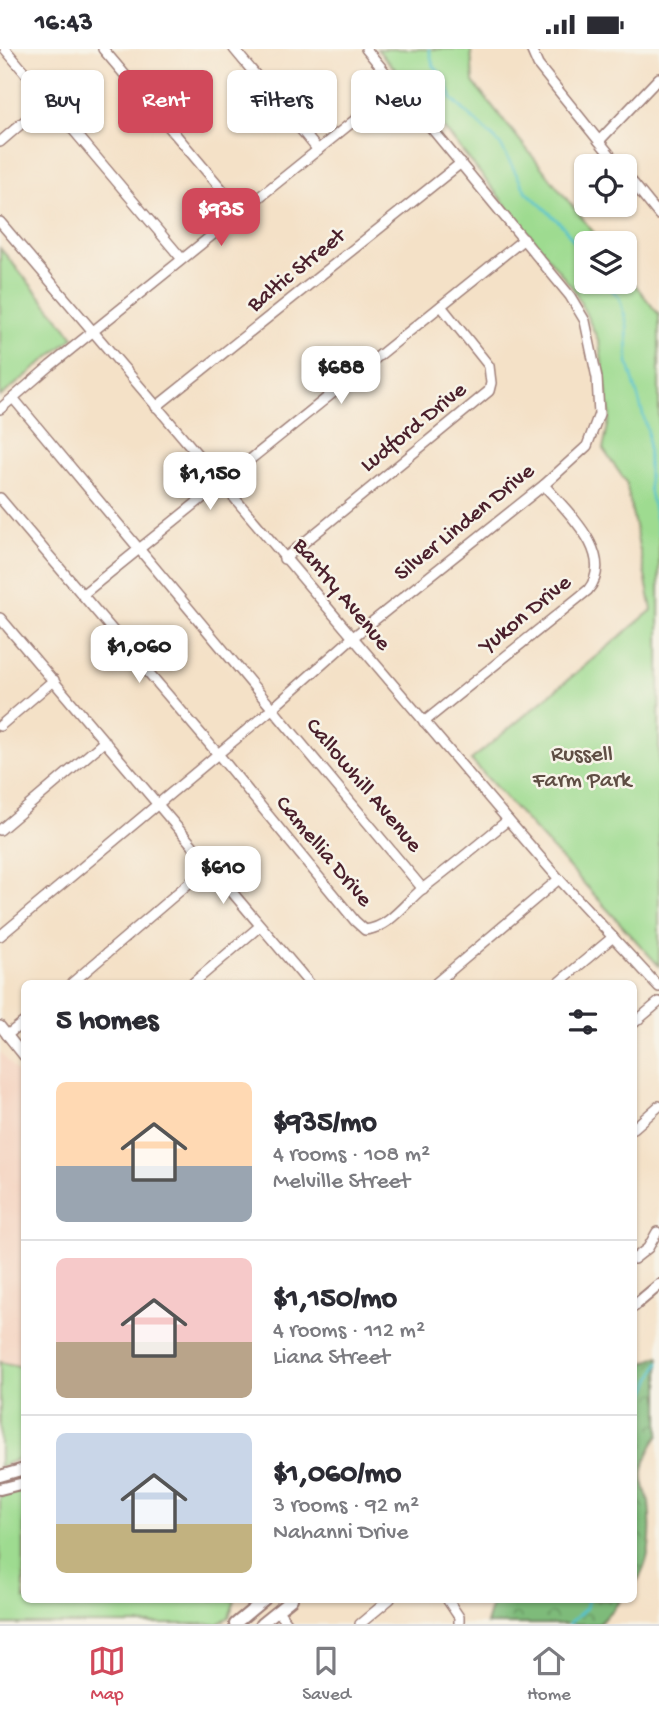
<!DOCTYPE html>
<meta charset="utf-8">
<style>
body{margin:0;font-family:"Gochi Hand",sans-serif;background:#f2f2f3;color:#2b2b33;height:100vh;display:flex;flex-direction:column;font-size:26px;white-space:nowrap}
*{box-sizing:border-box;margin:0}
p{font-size:23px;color:#7c7c81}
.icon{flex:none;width:38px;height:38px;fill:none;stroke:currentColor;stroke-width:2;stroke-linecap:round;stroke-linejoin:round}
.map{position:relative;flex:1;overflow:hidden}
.details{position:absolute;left:21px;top:931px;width:616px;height:623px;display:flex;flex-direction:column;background:#fff;border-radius:10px;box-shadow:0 2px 5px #0004}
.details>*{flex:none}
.banner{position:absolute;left:21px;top:21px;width:618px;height:63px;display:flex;gap:14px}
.buttons{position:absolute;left:574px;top:105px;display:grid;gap:14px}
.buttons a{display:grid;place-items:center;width:63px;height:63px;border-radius:10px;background:#fff;box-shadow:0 2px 5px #0004;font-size:35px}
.price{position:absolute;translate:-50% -60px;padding:0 16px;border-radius:14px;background:#fff;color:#222;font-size:23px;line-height:46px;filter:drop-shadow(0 2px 4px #0008)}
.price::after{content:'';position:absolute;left:50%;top:42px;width:21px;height:16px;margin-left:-10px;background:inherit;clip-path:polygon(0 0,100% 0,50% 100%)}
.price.on{background:#d1495b;color:#fff}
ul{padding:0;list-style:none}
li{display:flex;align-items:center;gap:21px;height:175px;padding:0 35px}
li+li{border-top:2px solid #e1e1e2}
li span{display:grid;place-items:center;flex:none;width:196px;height:140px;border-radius:10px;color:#555}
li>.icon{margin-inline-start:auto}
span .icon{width:84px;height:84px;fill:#fffc;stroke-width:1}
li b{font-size:30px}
h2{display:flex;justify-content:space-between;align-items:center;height:84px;padding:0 35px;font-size:30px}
.chip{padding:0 24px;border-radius:10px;background:#fff;box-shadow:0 2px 5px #0004;font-size:24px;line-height:63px}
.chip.on{background:#d1495b;color:#fff}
.status{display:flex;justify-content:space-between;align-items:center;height:49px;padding:0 35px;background:#fff;direction:ltr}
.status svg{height:19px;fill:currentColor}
.tabs{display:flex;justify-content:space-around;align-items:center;height:98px;border-top:2px solid #e1e1e2;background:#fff;font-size:19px;color:#7c7c81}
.tabs a{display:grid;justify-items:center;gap:4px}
.tabs .on{color:#d1495b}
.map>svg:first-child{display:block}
.built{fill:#f4d3c0}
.green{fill:#9edb90;stroke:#747d5e;stroke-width:2}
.forest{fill:url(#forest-crowns);stroke:#646d52;stroke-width:2}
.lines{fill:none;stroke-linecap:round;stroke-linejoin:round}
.stream{stroke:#55c2cc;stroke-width:2.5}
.minor-casing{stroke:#9f8079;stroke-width:12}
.major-casing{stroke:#9f8079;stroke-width:14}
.minor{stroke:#fff;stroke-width:9}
.major{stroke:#fff;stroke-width:10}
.labels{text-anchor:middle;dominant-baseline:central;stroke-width:5;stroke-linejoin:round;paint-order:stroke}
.street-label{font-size:23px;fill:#4a1f2b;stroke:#f7f3e8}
.park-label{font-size:23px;fill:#5f4e44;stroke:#f7f3e8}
</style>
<div class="status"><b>16:43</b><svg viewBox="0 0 49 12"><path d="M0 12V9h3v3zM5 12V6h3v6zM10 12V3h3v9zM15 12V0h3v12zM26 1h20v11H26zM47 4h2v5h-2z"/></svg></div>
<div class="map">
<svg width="659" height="1575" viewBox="0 0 659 1575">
<defs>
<pattern id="forest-crowns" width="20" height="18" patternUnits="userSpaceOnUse" patternTransform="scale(1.75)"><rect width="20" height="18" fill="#7ebb7a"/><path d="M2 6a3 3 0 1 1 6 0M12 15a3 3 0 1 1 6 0" fill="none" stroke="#699764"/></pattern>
</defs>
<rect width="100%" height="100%" fill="#f7f3e8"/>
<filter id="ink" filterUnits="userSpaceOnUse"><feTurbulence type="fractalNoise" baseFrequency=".0143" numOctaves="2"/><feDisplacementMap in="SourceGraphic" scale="14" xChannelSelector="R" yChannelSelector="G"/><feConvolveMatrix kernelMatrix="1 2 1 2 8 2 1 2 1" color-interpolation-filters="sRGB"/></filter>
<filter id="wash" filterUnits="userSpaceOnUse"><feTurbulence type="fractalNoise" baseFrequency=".00686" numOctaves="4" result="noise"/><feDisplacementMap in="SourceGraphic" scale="28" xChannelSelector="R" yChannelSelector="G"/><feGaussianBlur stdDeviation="1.57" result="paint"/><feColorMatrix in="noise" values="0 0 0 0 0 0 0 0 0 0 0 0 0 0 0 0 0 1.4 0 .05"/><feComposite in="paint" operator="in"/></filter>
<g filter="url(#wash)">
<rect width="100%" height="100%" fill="#f4e1c7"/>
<!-- built -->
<path class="built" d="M0,1003L24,1031V1318L0,1313Z"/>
<!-- green -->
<g class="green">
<path d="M377,0H471L473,33L602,194H586V233H625V223L659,266V917L471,711L652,561L626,433L603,400L610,367L599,293L575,242L410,37Z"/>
<path d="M0,199L74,288L0,348Z"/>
<path d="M0,1313L24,1318V1407L0,1418Z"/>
<path d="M24,1441V1550L235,1551L229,1568L217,1575H0V1447Z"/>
</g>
<!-- forest -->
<g class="forest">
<path d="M659,1307V1386C652,1396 645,1409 643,1421C640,1431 647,1443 649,1453C652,1481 652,1515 634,1536V1319Z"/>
<path d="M493,1551V1550L621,1551L599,1575H486Z"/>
</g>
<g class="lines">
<!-- stream -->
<g class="stream">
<path d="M429,0L433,16L445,29L452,50L500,95L525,141L562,176L586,209"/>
<path d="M604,233L619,248L627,275L628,313L648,383L649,439L659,485"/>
<path d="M634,1371L659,1313"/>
<path d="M569,1575L586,1559L588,1550"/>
</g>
</g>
</g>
<g filter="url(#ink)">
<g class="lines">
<!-- minor casing -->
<g class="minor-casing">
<g id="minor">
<path d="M5,0L182,210"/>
<path d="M103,0L242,164"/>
<path d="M234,0L318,101"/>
<path d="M531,0L538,16L619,117"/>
<path d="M599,92L659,29"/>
<path d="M0,93L49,51"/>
<path d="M625,124L659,166"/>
<path d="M0,173L508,771L559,830L659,938"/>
<path d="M13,349L423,840"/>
<path d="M156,358L461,114"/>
<path d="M0,360L50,317L397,37"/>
<path d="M0,449L218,705L355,872L365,881C390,878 404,855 422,840C451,818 479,795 508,771"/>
<path d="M284,510L489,342L491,334L489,317L441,257"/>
<path d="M82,546L524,190"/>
<path d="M0,569L309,934"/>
<path d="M424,673L588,541C617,506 566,462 544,436"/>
<path d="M0,677L54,631"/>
<path d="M0,781L105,692"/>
<path d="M0,887L273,659L352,589L544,436L587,397L599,365L597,329L585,272L570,247L366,0"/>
<path d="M72,934L209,817"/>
<path d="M193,934L260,877"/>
<path d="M436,934L559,830"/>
<path d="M558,934L613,888"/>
<path d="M634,974L659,953"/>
<path d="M0,977L24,1007"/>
<path d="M7,986L24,973"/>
<path d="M634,1079L659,1057"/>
<path d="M634,1210L648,1199L657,1183"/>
<path d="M447,1550L459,1568V1575"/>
<path d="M278,1562L288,1575"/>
<path d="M360,1575L390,1550"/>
</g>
</g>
<!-- major casing -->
<g class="major-casing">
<g id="major">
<path d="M634,1257L659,1236"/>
<path d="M0,1427L24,1420"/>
<path d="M0,1440L24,1434"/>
<path d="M235,1575L265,1550"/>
<path d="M261,1575L292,1550"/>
</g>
</g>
<!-- minor -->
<use href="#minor" class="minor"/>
<!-- major -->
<use href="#major" class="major"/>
</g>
</g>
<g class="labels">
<!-- street labels -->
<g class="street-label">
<text transform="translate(297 222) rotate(-39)">Baltic Street</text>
<text transform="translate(414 379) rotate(-39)">Ludford Drive</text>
<text transform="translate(465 474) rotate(-39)">Silver Linden Drive</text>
<text transform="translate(341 546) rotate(50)">Bantry Avenue</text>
<text transform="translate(526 566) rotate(-39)">Yukon Drive</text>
<text transform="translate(363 737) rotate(50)">Callowhill Avenue</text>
<text transform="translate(323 803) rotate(50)">Camellia Drive</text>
</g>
<!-- park labels -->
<g class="park-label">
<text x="582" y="706">Russell<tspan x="582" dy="26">Farm Park</tspan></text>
</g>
</g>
</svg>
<div class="buttons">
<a><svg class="icon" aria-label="locate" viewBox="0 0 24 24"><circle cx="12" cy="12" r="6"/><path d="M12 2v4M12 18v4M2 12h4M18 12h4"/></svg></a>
<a><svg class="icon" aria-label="layers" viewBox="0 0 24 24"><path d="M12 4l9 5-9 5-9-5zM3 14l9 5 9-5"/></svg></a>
</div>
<b class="price on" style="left:221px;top:199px">$935</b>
<b class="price" style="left:341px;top:357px">$688</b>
<b class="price" style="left:210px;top:463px">$1,150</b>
<b class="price" style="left:139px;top:636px">$1,060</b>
<b class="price" style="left:223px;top:857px">$610</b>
<div class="banner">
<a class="chip">Buy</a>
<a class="chip on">Rent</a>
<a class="chip">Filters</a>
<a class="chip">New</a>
</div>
<section class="details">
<h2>5 homes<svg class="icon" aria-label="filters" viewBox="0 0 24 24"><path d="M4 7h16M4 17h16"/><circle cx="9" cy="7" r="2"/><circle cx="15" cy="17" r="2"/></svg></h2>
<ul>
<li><span style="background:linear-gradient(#ffd9b3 60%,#9aa5b1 0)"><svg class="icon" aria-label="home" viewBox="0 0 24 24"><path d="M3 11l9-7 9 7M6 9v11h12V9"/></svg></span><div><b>$935/mo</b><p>4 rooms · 108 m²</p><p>Melville Street</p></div></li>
<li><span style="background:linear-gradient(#f6c9c9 60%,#b9a48a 0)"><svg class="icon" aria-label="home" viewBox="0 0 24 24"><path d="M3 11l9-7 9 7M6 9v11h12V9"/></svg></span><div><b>$1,150/mo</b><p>4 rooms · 112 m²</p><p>Liana Street</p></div></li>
<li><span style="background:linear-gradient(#c9d6e8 65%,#c2b280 0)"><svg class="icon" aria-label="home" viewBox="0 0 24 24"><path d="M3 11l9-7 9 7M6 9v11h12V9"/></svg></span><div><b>$1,060/mo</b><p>3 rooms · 92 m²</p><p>Nahanni Drive</p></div></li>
</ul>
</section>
</div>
<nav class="tabs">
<a class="on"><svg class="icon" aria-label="map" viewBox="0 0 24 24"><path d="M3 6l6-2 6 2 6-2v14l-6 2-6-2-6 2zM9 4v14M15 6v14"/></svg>Map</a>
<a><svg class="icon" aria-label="saved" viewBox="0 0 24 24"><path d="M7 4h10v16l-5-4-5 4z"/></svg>Saved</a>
<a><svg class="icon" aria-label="home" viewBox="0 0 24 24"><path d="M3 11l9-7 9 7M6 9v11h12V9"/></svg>Home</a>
</nav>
